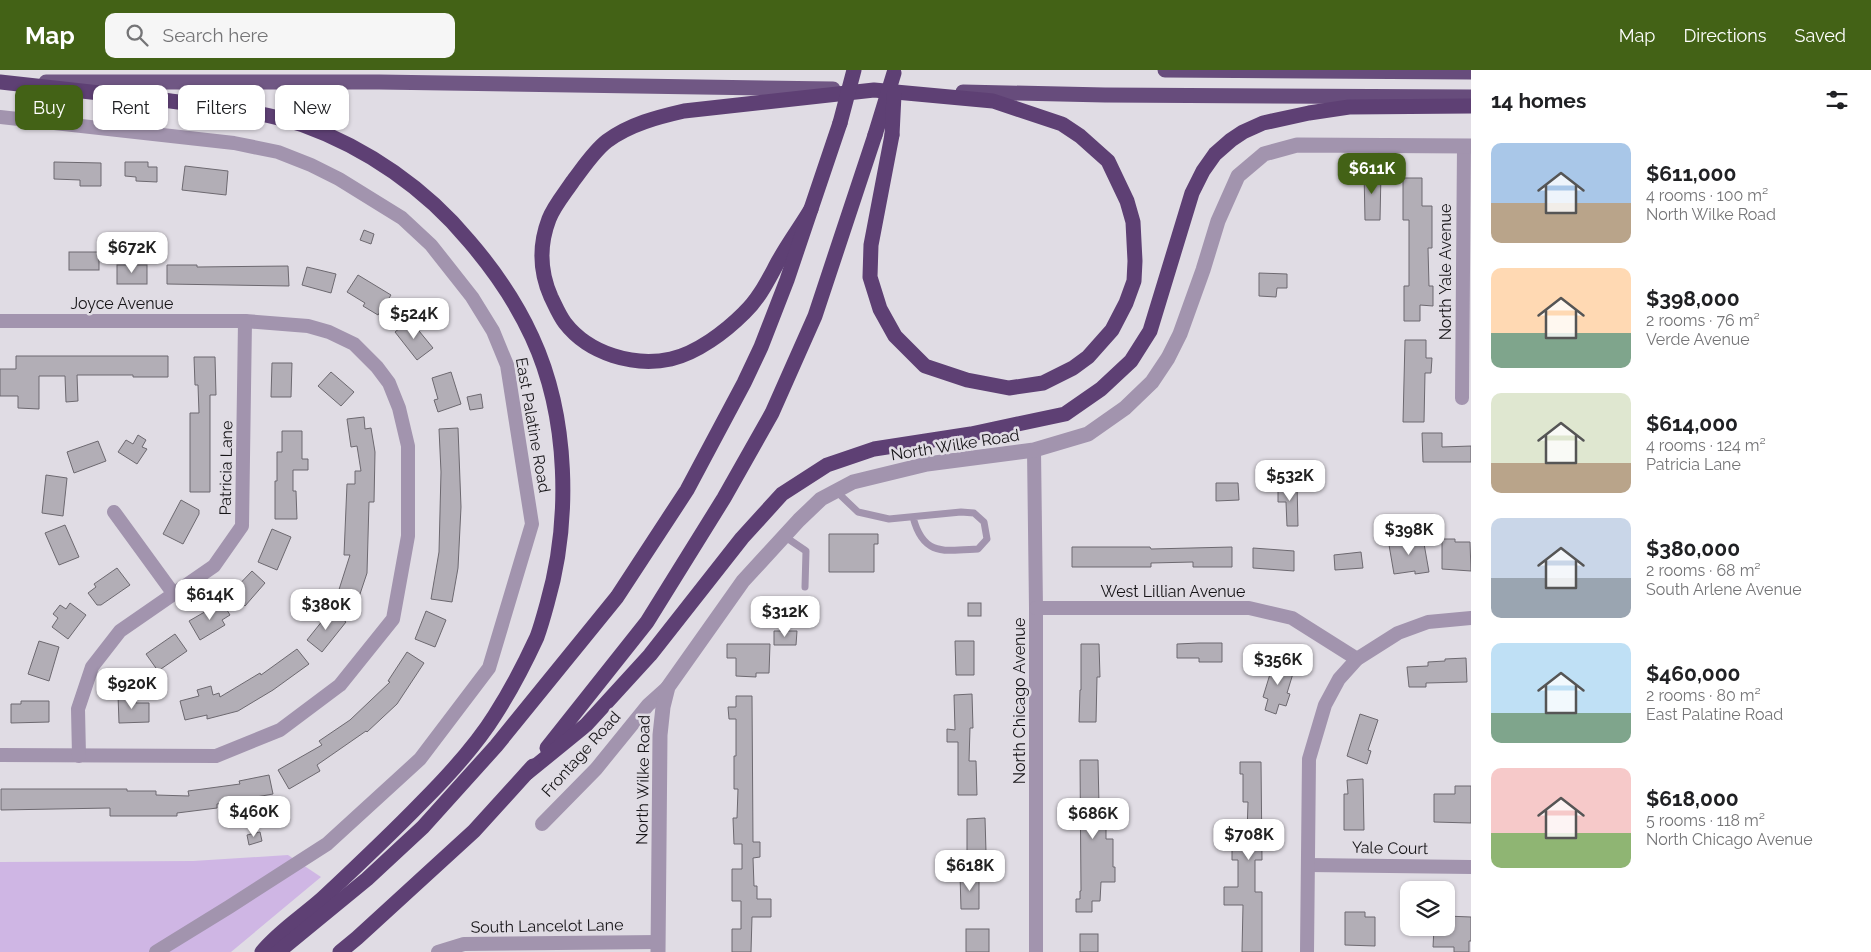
<!DOCTYPE html>
<meta charset="utf-8">
<style>
body{margin:0;font-family:Raleway,sans-serif;background:#f6f6f6;color:#202124;height:100vh;display:flex;flex-direction:column;font-size:19px;white-space:nowrap}
*{box-sizing:border-box;margin:0}
p{font-size:16px;color:#757577}
.icon{flex:none;width:28px;height:28px;fill:none;stroke:currentColor;stroke-width:2;stroke-linecap:round;stroke-linejoin:round}
.map{position:relative;flex:1;overflow:hidden}
.side{display:flex;flex-direction:column;background:#fff;width:400px}
.side>*{flex:none}
.top-card{position:absolute;left:15px;top:15px;width:475px;height:45px;display:flex;gap:10px}
.buttons{position:absolute;left:1400px;top:811px;display:grid;gap:10px}
.buttons a{display:grid;place-items:center;width:55px;height:55px;border-radius:10px;background:#fff;box-shadow:0 1px 4px #0004;font-size:25px}
.price{position:absolute;translate:-50% -42px;padding:0 11px;border-radius:10px;background:#fff;color:#222;font-size:16px;line-height:32px;filter:drop-shadow(0 1px 2px #0008)}
.price::after{content:'';position:absolute;left:50%;top:30px;width:15px;height:11px;margin-left:-8px;background:inherit;clip-path:polygon(0 0,100% 0,50% 100%)}
.price.active{background:#436216;color:#fff}
ul{padding:0;list-style:none}
li{display:flex;align-items:center;gap:15px;height:125px;padding:0 20px}
li span{display:grid;place-items:center;flex:none;width:140px;height:100px;border-radius:10px;color:#555}
li>.icon{margin-inline-start:auto}
span .icon{width:60px;height:60px;fill:#fffc;stroke-width:1}
li b{font-size:21px}
h2{display:flex;justify-content:space-between;align-items:center;height:60px;padding:0 20px;font-size:21px}
.chip{padding:0 18px;border-radius:10px;background:#fff;box-shadow:0 1px 4px #0004;font-size:18px;line-height:45px}
.chip.active{background:#436216;color:#fff}
header{display:flex;align-items:center;gap:30px;box-sizing:border-box;height:70px;padding:0 25px;background:#436216;color:#fff}
header strong{font-size:24px}
nav{display:flex;gap:28px;margin-inline-start:auto;font-size:18px}
.search{width:350px;height:45px;background:#f6f6f6;display:flex;align-items:center;gap:12px;box-sizing:border-box;padding:0 18px;border-radius:10px;color:#757577;font-size:19px}
main{display:flex;flex:1;min-height:0}
.map>svg:first-child{display:block}
.green{fill:#cfb6e4}
.building{fill:#b2aeb6;stroke:#6d6970}
.lines{fill:none;stroke-linecap:round;stroke-linejoin:round}
.service{stroke:#a294ae;stroke-width:7}
.minor{stroke:#a294ae;stroke-width:14}
.tertiary{stroke:#a294ae;stroke-width:15}
.primary{stroke:#705784;stroke-width:15}
.trunk{stroke:#674c7c;stroke-width:15}
.motorway{stroke:#5e4074;stroke-width:15}
.motorway-bridge{stroke:#5e4074;stroke-width:15}
.labels{text-anchor:middle;dominant-baseline:central;stroke-width:5;stroke-linejoin:round;paint-order:stroke}
.street-label{font-size:16px;fill:#161417;stroke:#e0dce4}
</style>
<header>
<strong>Map</strong>
<div class="search"><svg class="icon" aria-label="search" viewBox="0 0 24 24"><circle cx="10" cy="10" r="6"/><path d="M15 15l6 6"/></svg>Search here</div>
<nav><a>Map</a><a>Directions</a><a>Saved</a></nav>
</header>
<main>
<div class="map">
<svg width="1471" height="882" viewBox="0 0 1471 882">
<rect width="100%" height="100%" fill="#e0dce4"/>
<!-- green -->
<path class="green" d="M288,785L321,807L231,882H0V792L193,791Z"/>
<!-- building -->
<g class="building">
<path d="M54,92L101,93V116H80V110L54,109Z"/>
<path d="M125,92H148V97H157V112L136,111V107L125,106Z"/>
<path d="M185,96L228,101L226,125L182,120Z"/>
<path d="M1364,101L1381,102L1380,150H1365Z"/>
<path d="M1403,108H1422V136H1432V178H1428L1429,216H1433V236L1420,235V251H1404V216H1409V150H1403Z"/>
<path d="M364,160L374,164L371,174L360,170Z"/>
<rect x="69" y="182" width="30" height="18"/>
<rect x="117" y="195" width="30" height="19"/>
<path d="M167,195H197V197L288,196L289,216L167,214Z"/>
<path d="M307,197L336,204L331,223L302,215Z"/>
<path d="M1259,203L1287,204V218H1277L1276,227L1259,226Z"/>
<path d="M358,205L391,225L378,245L363,236L365,233L347,222Z"/>
<path d="M410,250L433,278L417,290L395,262Z"/>
<path d="M1405,270H1426V288H1432L1431,303H1425L1424,352H1403Z"/>
<path d="M16,286H168V307H133V305H77L78,331L66,332L65,306H39V339L18,338V326H0V299H16Z"/>
<path d="M194,287H215L216,325H210V422H190V343H199L198,315H195Z"/>
<path d="M272,293H292L291,327H271Z"/>
<path d="M331,302L354,322L341,336L318,316Z"/>
<path d="M451,302L461,334L438,342L434,330L438,329L432,308Z"/>
<path d="M481,324L483,338L470,340L467,327Z"/>
<path d="M364,347L365,359L371,358L375,382L374,432H369L367,503L356,536L336,529L350,485H344L347,414H355V401H361L357,376L351,377L347,349Z"/>
<path d="M458,358L461,437L458,498L452,532L431,529L439,482L441,402L439,359Z"/>
<path d="M282,361H302V389H308V400H293V421H296L297,449H275V411H277V382H282Z"/>
<path d="M1422,363H1442V377L1471,376V392H1423Z"/>
<path d="M138,365L146,370L142,377L147,379L137,394L118,382L126,370L133,374Z"/>
<path d="M98,371L106,391L74,403L67,382Z"/>
<path d="M46,405L67,408L63,446L42,443Z"/>
<path d="M1216,413H1238L1239,430L1216,431Z"/>
<path d="M1278,413H1297L1298,456H1287L1286,432H1278Z"/>
<path d="M181,430L199,440V444L183,474L163,464Z"/>
<path d="M65,455L79,487L59,495L45,463Z"/>
<path d="M272,459L291,467L277,500L258,492Z"/>
<path d="M829,464H878V474H874V502H829Z"/>
<path d="M1407,467L1408,471L1423,468L1429,502L1415,504V501L1394,504L1389,475L1395,474V470Z"/>
<path d="M1442,469H1455V472H1470L1471,501L1442,499Z"/>
<path d="M1072,477H1150L1151,479L1232,477V497H1193V492L1151,493V497H1072Z"/>
<path d="M1253,478L1294,481V501L1253,498Z"/>
<path d="M1361,482L1363,498L1335,500L1334,485Z"/>
<path d="M117,498L130,515L101,535H97L88,523L96,517L94,514Z"/>
<path d="M252,501L265,513L245,536L231,523Z"/>
<path d="M222,532L230,545L222,550L225,555L200,570L189,551Z"/>
<path d="M70,533L86,545L68,569L52,557L58,548L53,544L60,535L66,539Z"/>
<rect x="968" y="533" width="13" height="13"/>
<path d="M331,540L346,552L322,582L307,570Z"/>
<path d="M426,541L446,550L435,577L415,569Z"/>
<path d="M774,561H797L796,575H774Z"/>
<path d="M175,564L187,581L158,601L146,584Z"/>
<path d="M39,571L59,577L49,611L28,604Z"/>
<path d="M955,571H974V605H956Z"/>
<path d="M1199,573H1222V592H1199V588H1177V574Z"/>
<path d="M727,574H770L769,603H756V607L736,606V588H727Z"/>
<path d="M1081,574H1099L1100,607H1097L1096,652H1079L1080,620H1081Z"/>
<path d="M297,579L309,594L273,620L238,641L207,649V645L185,650L180,631L199,626L197,620L211,616L213,625L219,623L220,627L260,603L261,605Z"/>
<path d="M407,582L424,593L397,634L367,662L366,661L317,695L320,701L289,719L278,700L322,675L319,671L350,650L390,612L388,611Z"/>
<path d="M1466,588L1467,612L1426,613V617H1409L1407,597L1428,596V592L1445,591V589Z"/>
<path d="M1274,591L1295,597L1287,623L1290,624L1286,636L1279,634L1276,644L1265,640L1268,629L1263,627Z"/>
<path d="M136,624V633H149V652L119,653L118,625Z"/>
<path d="M972,624L973,658H970L969,691H976L977,725H958V672H947V659L955,660L954,625Z"/>
<path d="M736,626H752L753,772H760V787L753,788L754,816H757V829H771V847H752L751,882H732V859H741V831H732V799H742V774H734L733,748H737L738,719H734V686H736V649H729L728,637H736Z"/>
<path d="M21,631H49V652L11,653V634H21Z"/>
<path d="M1360,644L1378,650L1368,680L1371,681L1367,694L1347,686Z"/>
<path d="M1080,690H1098L1099,736H1106V769H1113V797H1115V812H1101L1100,831H1092V842H1076V829H1080V821H1081Z"/>
<path d="M1240,692H1261L1262,790H1255V822H1262V882H1242L1243,835H1224V817H1238V790H1232V764H1247L1248,732H1243V704H1240Z"/>
<path d="M269,705L273,724L217,734V738L177,743V746H110V738L1,740V719H127V721H156V725L189,726L188,721L240,714L239,711Z"/>
<path d="M1363,709L1364,760H1344V724H1348L1347,710Z"/>
<path d="M1455,716H1471V753L1434,752V724H1455Z"/>
<path d="M985,748L986,782H967V749Z"/>
<path d="M260,762L262,771L249,775L247,765Z"/>
<path d="M960,805H979V839H961Z"/>
<path d="M1345,842H1365V847H1375V876L1345,875Z"/>
<path d="M1446,846L1471,847V871H1469V882H1454V877H1433L1434,858H1446Z"/>
<rect x="966" y="859" width="23" height="23"/>
<rect x="1080" y="864" width="18" height="18"/>
</g>
<g class="lines">
<!-- service -->
<g class="service">
<path d="M836,421L858,442L889,449L961,442L974,443L984,452L987,469L978,479C943,481 923,486 913,447"/>
<path d="M784,466L806,481L805,517"/>
</g>
<!-- minor -->
<g class="minor">
<path d="M0,47L234,73L278,82L311,95L339,109L402,148L431,175L472,227L493,261L507,295L532,454L489,598L420,689L327,774L229,837L156,882"/>
<path d="M0,251H245L308,256L329,262L354,274L377,297L389,313L399,338L408,376V466L393,549L340,615L280,660L216,686L0,685"/>
<path d="M1462,328L1464,76"/>
<path d="M1034,380L1036,538V882"/>
<path d="M114,442L173,523"/>
<path d="M1036,538H1249L1292,548L1357,589"/>
<path d="M79,686L78,639L92,597L120,561L214,496L242,456L245,251"/>
<path d="M542,754L596,699L648,635L668,617"/>
<path d="M1308,795L1471,797"/>
<path d="M438,882L464,874L658,872"/>
<path d="M1307,882L1309,689L1325,635L1339,609L1357,589L1398,563L1428,552L1471,548"/>
</g>
<!-- tertiary -->
<path class="tertiary" d="M658,882L660,665L663,637L668,617L743,511L799,450L821,429L853,412L927,394L1034,380L1088,364L1125,338L1152,312L1168,288L1180,264L1203,200L1218,151L1238,106L1264,84L1297,75L1471,76"/>
<!-- primary -->
<path class="primary" d="M46,12H379L833,19"/>
<!-- trunk -->
<g class="trunk">
<path d="M1165,0L1471,2"/>
<path d="M963,22L1105,25L1471,27"/>
</g>
<!-- motorway -->
<g class="motorway">
<path d="M0,12C54,18 108,24 163,30C210,36 258,40 303,55C367,78 426,119 469,171C494,200 516,232 532,267C569,347 571,451 547,534C544,545 541,556 537,567C525,593 511,620 495,645C475,677 448,706 421,733C389,766 356,797 323,828C303,846 279,861 262,882"/>
<path d="M811,139C801,156 789,172 779,190C769,208 760,228 744,243C725,262 697,283 671,289C634,297 589,284 565,253C559,245 555,235 551,227C540,202 539,175 549,149C554,136 565,123 573,111C583,98 594,81 607,71C630,54 658,47 684,41L874,20L993,31L1062,54L1080,66L1108,91L1127,131L1133,152L1135,191L1134,211L1126,233L1112,260L1088,287L1073,298L1043,313L1009,318L967,310L925,296L895,266L880,239L870,207L871,175L892,65"/>
<path d="M547,678L647,552L724,428L772,343L815,246L875,65"/>
<path d="M527,703L586,655L650,585L742,468L782,424L827,395L874,379L971,364L1065,344L1101,319L1131,291L1150,261L1192,123L1203,101L1215,84L1231,70L1243,62L1263,53L1309,43L1349,37L1471,36"/>
<path d="M278,882L367,809L423,757L496,676L617,527L687,420L744,313L761,277L787,210L840,53"/>
<path d="M340,882L357,868L474,761L533,696"/>
</g>
<!-- motorway-bridge -->
<g class="motorway-bridge">
<path d="M840,53L854,0"/>
<path d="M875,65L894,3"/>
<path d="M892,65L894,25"/>
</g>
</g>
<g class="labels">
<!-- street labels -->
<g class="street-label">
<text transform="translate(1445 202) rotate(-90)">North Yale Avenue</text>
<text x="122" y="233">Joyce Avenue</text>
<text transform="translate(533 355) rotate(80)">East Palatine Road</text>
<text transform="translate(955 375) rotate(-9)">North Wilke Road</text>
<text transform="translate(226 398) rotate(-89)">Patricia Lane</text>
<text x="1173" y="521">West Lillian Avenue</text>
<text transform="translate(1019 631) rotate(-90)">North Chicago Avenue</text>
<text transform="translate(581 684) rotate(-48)">Frontage Road</text>
<text transform="translate(643 710) rotate(-89)">North Wilke Road</text>
<text transform="translate(1390 778) rotate(1)">Yale Court</text>
<text transform="translate(547 856) rotate(-1)">South Lancelot Lane</text>
</g>
</g>
</svg>
<div class="buttons">
<a><svg class="icon" aria-label="layers" viewBox="0 0 24 24"><path d="M12 4l9 5-9 5-9-5zM3 14l9 5 9-5"/></svg></a>
</div>
<b class="price active" style="left:1372px;top:125px">$611K</b>
<b class="price" style="left:132px;top:204px">$672K</b>
<b class="price" style="left:414px;top:270px">$524K</b>
<b class="price" style="left:1290px;top:432px">$532K</b>
<b class="price" style="left:1409px;top:486px">$398K</b>
<b class="price" style="left:210px;top:551px">$614K</b>
<b class="price" style="left:326px;top:561px">$380K</b>
<b class="price" style="left:785px;top:568px">$312K</b>
<b class="price" style="left:1278px;top:616px">$356K</b>
<b class="price" style="left:132px;top:640px">$920K</b>
<b class="price" style="left:254px;top:768px">$460K</b>
<b class="price" style="left:1093px;top:770px">$686K</b>
<b class="price" style="left:1249px;top:791px">$708K</b>
<b class="price" style="left:970px;top:822px">$618K</b>
<div class="top-card">
<a class="chip active">Buy</a>
<a class="chip">Rent</a>
<a class="chip">Filters</a>
<a class="chip">New</a>
</div>
</div>
<section class="side">
<h2>14 homes<svg class="icon" aria-label="filters" viewBox="0 0 24 24"><path d="M4 7h16M4 17h16"/><circle cx="9" cy="7" r="2"/><circle cx="15" cy="17" r="2"/></svg></h2>
<ul>
<li><span style="background:linear-gradient(#a9c7e8 60%,#b9a48a 0)"><svg class="icon" aria-label="home" viewBox="0 0 24 24"><path d="M3 11l9-7 9 7M6 9v11h12V9"/></svg></span><div><b>$611,000</b><p>4 rooms · 100 m²</p><p>North Wilke Road</p></div></li>
<li><span style="background:linear-gradient(#ffd9b3 65%,#7fa58c 0)"><svg class="icon" aria-label="home" viewBox="0 0 24 24"><path d="M3 11l9-7 9 7M6 9v11h12V9"/></svg></span><div><b>$398,000</b><p>2 rooms · 76 m²</p><p>Verde Avenue</p></div></li>
<li><span style="background:linear-gradient(#dfe7d0 70%,#b9a48a 0)"><svg class="icon" aria-label="home" viewBox="0 0 24 24"><path d="M3 11l9-7 9 7M6 9v11h12V9"/></svg></span><div><b>$614,000</b><p>4 rooms · 124 m²</p><p>Patricia Lane</p></div></li>
<li><span style="background:linear-gradient(#c9d6e8 60%,#9aa5b1 0)"><svg class="icon" aria-label="home" viewBox="0 0 24 24"><path d="M3 11l9-7 9 7M6 9v11h12V9"/></svg></span><div><b>$380,000</b><p>2 rooms · 68 m²</p><p>South Arlene Avenue</p></div></li>
<li><span style="background:linear-gradient(#bfe0f5 70%,#7fa58c 0)"><svg class="icon" aria-label="home" viewBox="0 0 24 24"><path d="M3 11l9-7 9 7M6 9v11h12V9"/></svg></span><div><b>$460,000</b><p>2 rooms · 80 m²</p><p>East Palatine Road</p></div></li>
<li><span style="background:linear-gradient(#f6c9c9 65%,#8fb573 0)"><svg class="icon" aria-label="home" viewBox="0 0 24 24"><path d="M3 11l9-7 9 7M6 9v11h12V9"/></svg></span><div><b>$618,000</b><p>5 rooms · 118 m²</p><p>North Chicago Avenue</p></div></li>
</ul>
</section>
</main>
